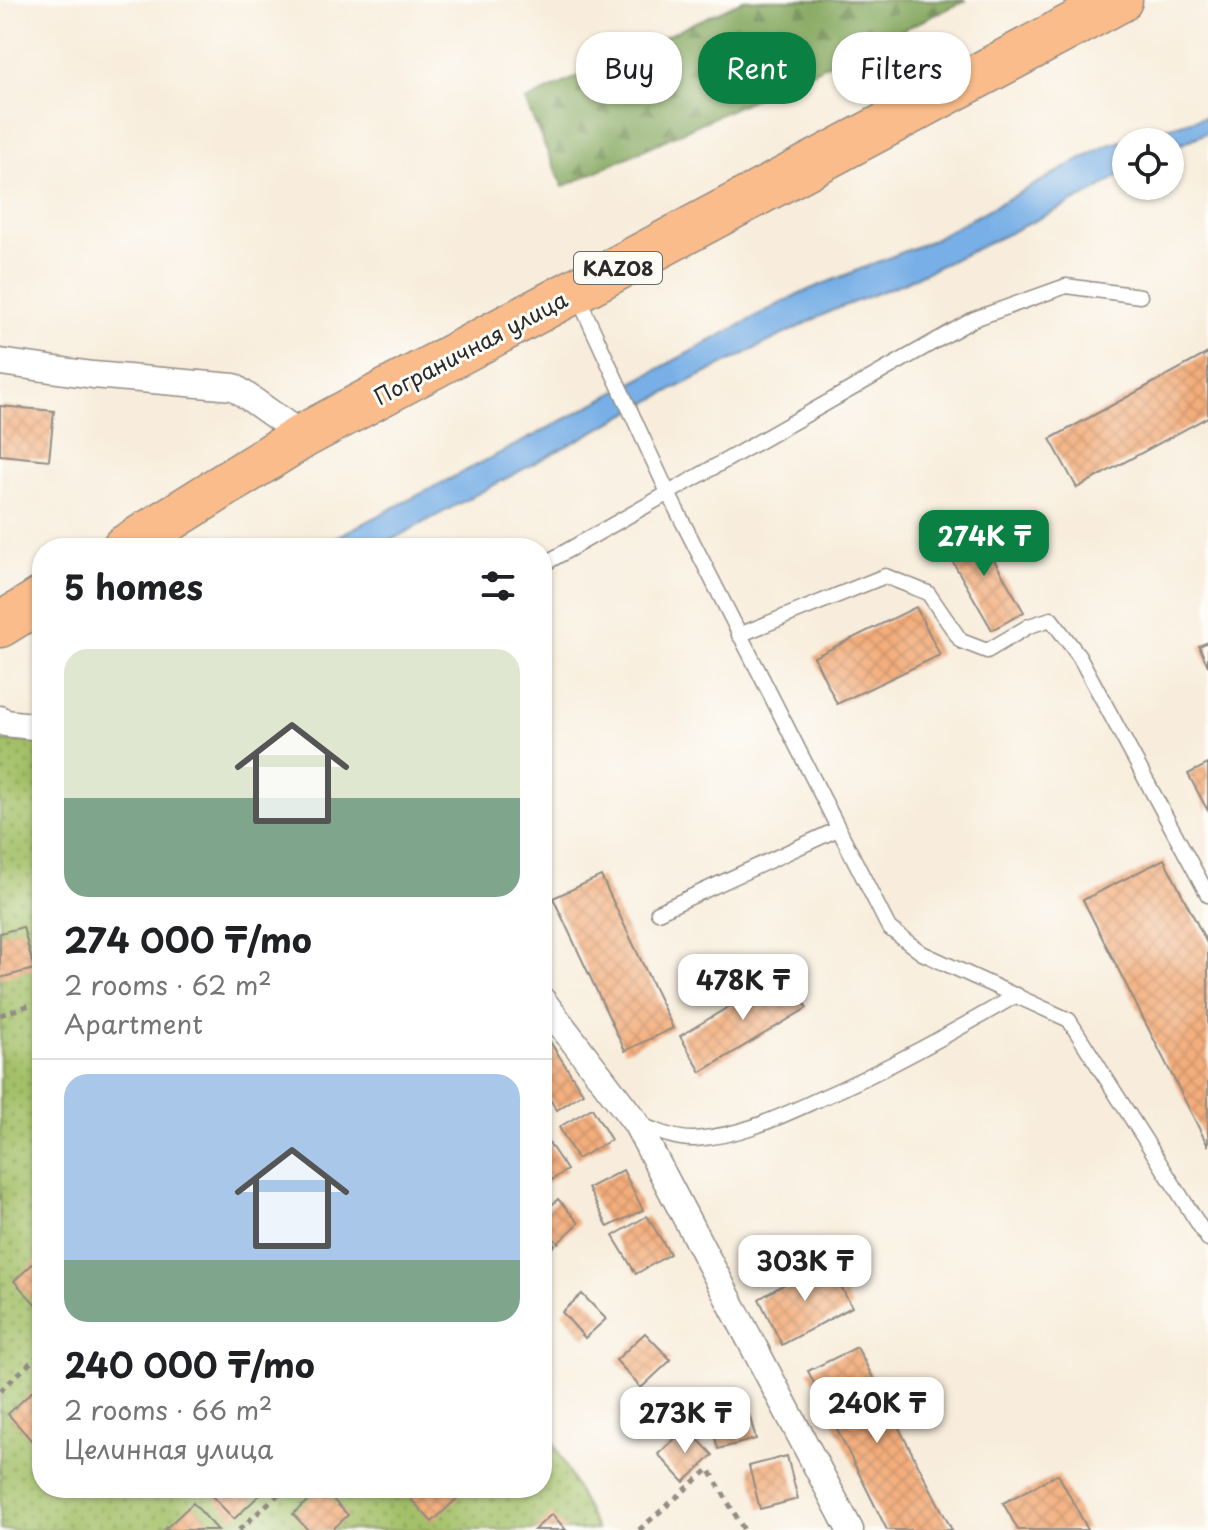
<!DOCTYPE html>
<meta charset="utf-8">
<style>
body{margin:0;font-family:"Playpen Sans",sans-serif;background:#f6f6f6;color:#202124;height:100vh;display:flex;flex-direction:column;font-size:30px;white-space:nowrap}
*{box-sizing:border-box;margin:0}
p{font-size:26px;color:#757577}
.icon{flex:none;width:44px;height:44px;fill:none;stroke:currentColor;stroke-width:2;stroke-linecap:round;stroke-linejoin:round}
.map{position:relative;flex:1;overflow:hidden}
.panel{position:absolute;left:32px;top:538px;width:520px;height:960px;display:flex;flex-direction:column;background:#fff;border-radius:32px;box-shadow:0 2px 6px #0004}
.panel>*{flex:none}
.top-card{position:absolute;left:576px;top:32px;width:512px;height:72px;display:flex;gap:16px}
.buttons{position:absolute;left:1112px;top:128px;display:grid;gap:16px}
.buttons a{display:grid;place-items:center;width:72px;height:72px;border-radius:50%;background:#fff;box-shadow:0 2px 6px #0004;font-size:40px}
.price{position:absolute;translate:-50% -68px;padding:0 18px;border-radius:16px;background:#fff;color:#222;font-size:26px;line-height:52px;filter:drop-shadow(0 2px 4px #0008)}
.price::after{content:'';position:absolute;left:50%;top:48px;width:24px;height:18px;margin-left:-12px;background:inherit;clip-path:polygon(0 0,100% 0,50% 100%)}
.price.active{background:#0b8043;color:#fff}
ul{padding:0;list-style:none}
li{display:grid;align-content:center;gap:16px;height:424px;padding:0 32px}
li+li{border-top:2px solid #e0e0e0}
li span{display:grid;place-items:center;height:248px;border-radius:24px;color:#555}
li>.icon{margin-inline-start:auto}
span .icon{width:144px;height:144px;fill:#fffc;stroke-width:1}
li b{font-size:34px}
h2{display:flex;justify-content:space-between;align-items:center;height:96px;padding:0 32px;font-size:34px}
.chip{padding:0 28px;border-radius:32px;background:#fff;box-shadow:0 2px 6px #0004;font-size:28px;line-height:72px}
.chip.active{background:#0b8043;color:#fff}
.map>svg:first-child{display:block}
.forest{fill:url(#forest-firs);stroke:#566844;stroke-width:2}
.garden{fill:url(#garden-dots);stroke:#677649;stroke-width:2}
.water{fill:#77afe6;stroke:#516d88;stroke-width:2}
.building{fill:url(#building-cross-hatch)}
.lines{fill:none;stroke-linecap:round;stroke-linejoin:round}
.lane-casing{stroke:#928c84;stroke-width:17}
.street-casing{stroke:#928c84;stroke-width:29}
.highway-casing{stroke:#928c84;stroke-width:47}
.path{stroke:#928c84;stroke-width:5;stroke-dasharray:6 6;stroke-linecap:butt}
.lane{stroke:#fff;stroke-width:14}
.street{stroke:#fff;stroke-width:26}
.highway{stroke:#fabc8b;stroke-width:44}
.labels{text-anchor:middle;dominant-baseline:central;stroke-width:6;stroke-linejoin:round;paint-order:stroke}
.shield{fill:#fdfcf7;stroke:#6a6a68;stroke-width:2}
.shield-label{font-size:20px;font-weight:bold;fill:#2b2b2b}
.street-label{font-size:22px;fill:#2b2b2b;stroke:#fdfcf7}
</style>
<div class="map">
<svg width="1208" height="1530" viewBox="0 0 1208 1530">
<defs>
<pattern id="forest-firs" width="22" height="20" patternUnits="userSpaceOnUse" patternTransform="scale(2)"><rect width="22" height="20" fill="#82a65c"/><path d="M5 1l3.5 6h-7zM16 11l3.5 6h-7z" fill="#6b874c"/></pattern>
<pattern id="garden-dots" width="8" height="8" patternUnits="userSpaceOnUse" patternTransform="scale(2)"><rect width="8" height="8" fill="#a3c067"/><path d="M2 2h.1M6 6h.1" fill="none" stroke="#859c55" stroke-width="1.8" stroke-linecap="round"/></pattern>
<pattern id="building-cross-hatch" width="8" height="8" patternUnits="userSpaceOnUse" patternTransform="scale(2)"><rect width="8" height="8" fill="#f3ad7c"/><path d="M0 0l8 8M0 8l8-8" fill="none" stroke="#d0956b"/></pattern>
</defs>
<rect width="100%" height="100%" fill="#fdfcf7"/>
<filter id="ink" filterUnits="userSpaceOnUse"><feTurbulence type="fractalNoise" baseFrequency=".0125" numOctaves="2"/><feDisplacementMap in="SourceGraphic" scale="16" xChannelSelector="R" yChannelSelector="G"/><feConvolveMatrix kernelMatrix="1 2 1 2 8 2 1 2 1" color-interpolation-filters="sRGB"/></filter>
<filter id="wash" filterUnits="userSpaceOnUse"><feTurbulence type="fractalNoise" baseFrequency=".006" numOctaves="4" result="noise"/><feDisplacementMap in="SourceGraphic" scale="32" xChannelSelector="R" yChannelSelector="G"/><feGaussianBlur stdDeviation="1.8" result="paint"/><feColorMatrix in="noise" values="0 0 0 0 0 0 0 0 0 0 0 0 0 0 0 0 0 1.4 0 .05"/><feComposite in="paint" operator="in"/></filter>
<g filter="url(#wash)">
<rect width="100%" height="100%" fill="#f8eddc"/>
<!-- forest -->
<path class="forest" d="M744,0H967L563,187L525,101Z"/>
<!-- garden -->
<path class="garden" d="M0,741L42,742V1488H542V1419L597,1530H0Z"/>
<!-- water -->
<path class="water" d="M1208,116V132L1170,149V142H1126V170L1096,191L978,248L903,283L831,311L662,395L376,548H315L541,432L798,294L928,242L1108,145Z"/>
<g id="blocks">
<!-- building -->
<g class="building">
<path d="M1208,353V417L1077,488L1050,439Z"/>
<path d="M0,406L54,411L49,460L0,455Z"/>
<path d="M975,527L1024,612L992,630L943,545Z"/>
<path d="M916,607L940,655L837,704L814,657Z"/>
<path d="M1208,642V666L1199,646Z"/>
<path d="M1208,764V811L1188,774Z"/>
<path d="M1164,859L1208,945V1146L1083,900Z"/>
<path d="M601,876L673,1028L625,1051L553,898Z"/>
<path d="M23,927L34,969L0,978V933Z"/>
<path d="M785,973L807,1008L701,1072L680,1036Z"/>
<path d="M545,1034L583,1093L557,1110L542,1087V1036Z"/>
<path d="M592,1108L611,1140L577,1159L559,1127Z"/>
<path d="M549,1143L567,1170L542,1186V1148Z"/>
<path d="M623,1170L643,1210L608,1227L588,1188Z"/>
<path d="M558,1199L579,1223L558,1243L542,1226V1214Z"/>
<path d="M647,1216L670,1254L636,1274L613,1236Z"/>
<path d="M42,1255V1306L39,1308L14,1281Z"/>
<path d="M826,1260L852,1307L782,1345L759,1299Z"/>
<path d="M582,1294L606,1319L585,1338L562,1312Z"/>
<path d="M645,1333L671,1360L641,1388L616,1360Z"/>
<path d="M857,1347L952,1530H887L808,1371Z"/>
<path d="M37,1387L42,1393V1434L33,1442L8,1414Z"/>
<path d="M744,1396L756,1439L718,1449L707,1407Z"/>
<path d="M687,1428L713,1455L684,1482L658,1454Z"/>
<path d="M787,1456L798,1499L760,1509L749,1466Z"/>
<path d="M1058,1474L1088,1530H1018L1003,1503Z"/>
<path d="M212,1488H260L263,1492L234,1519L208,1492Z"/>
<path d="M322,1488L348,1515L332,1530H308L293,1514Z"/>
<path d="M413,1488H454L461,1495L432,1522L406,1494Z"/>
<path d="M193,1503L218,1530H164Z"/>
<path d="M552,1514L566,1530H534Z"/>
</g>
</g>
</g>
<g filter="url(#ink)">
<use href="#blocks" fill-opacity="0" stroke="#928c84" stroke-width="2"/>
<g class="lines">
<!-- lane casing -->
<g class="lane-casing">
<g id="lane">
<path d="M577,295L669,495L889,928L922,953L1069,1020L1208,1239"/>
<path d="M542,565L974,319L1066,286L1140,296"/>
<path d="M739,635L885,576L928,593L961,641L987,651L1029,626L1051,619L1079,656L1208,895"/>
<path d="M658,912L838,829"/>
<path d="M636,1123C654,1130 675,1140 695,1139C742,1135 775,1119 817,1100C886,1070 951,1033 1017,995"/>
</g>
</g>
<!-- street casing -->
<g class="street-casing">
<g id="street">
<path d="M0,362L93,375L234,387L303,436"/>
<path d="M0,719L5,723L42,727"/>
<path d="M542,1000L636,1123L850,1530"/>
</g>
</g>
<!-- highway casing -->
<g class="highway-casing">
<g id="highway">
<path d="M124,548L303,436L1120,0"/>
<path d="M0,625L42,599"/>
</g>
</g>
<!-- path -->
<g class="path">
<path d="M0,1015L42,1001"/>
<path d="M542,1255L555,1243"/>
<path d="M0,1391L42,1352"/>
<path d="M239,1530L285,1488"/>
<path d="M639,1530L709,1469L744,1530"/>
</g>
<!-- lane -->
<use href="#lane" class="lane"/>
<!-- street -->
<use href="#street" class="street"/>
<!-- highway -->
<use href="#highway" class="highway"/>
</g>
</g>
<g class="labels">
<!-- shield labels -->
<rect class="shield" x="574" y="252" width="88" height="32" rx="6"/>
<g class="shield-label">
<text x="618" y="268">KAZ08</text>
</g>
<!-- street labels -->
<g class="street-label">
<text transform="translate(470 347) rotate(-28)">Пограничная улица</text>
</g>
</g>
</svg>
<div class="buttons">
<a><svg class="icon" aria-label="locate" viewBox="0 0 24 24"><circle cx="12" cy="12" r="6"/><path d="M12 2v4M12 18v4M2 12h4M18 12h4"/></svg></a>
</div>
<b class="price active" style="left:984px;top:578px">274K ₸</b>
<b class="price" style="left:743px;top:1022px">478K ₸</b>
<b class="price" style="left:805px;top:1303px">303K ₸</b>
<b class="price" style="left:877px;top:1445px">240K ₸</b>
<b class="price" style="left:685px;top:1455px">273K ₸</b>
<div class="top-card">
<a class="chip">Buy</a>
<a class="chip active">Rent</a>
<a class="chip">Filters</a>
</div>
<section class="panel">
<h2>5 homes<svg class="icon" aria-label="filters" viewBox="0 0 24 24"><path d="M4 7h16M4 17h16"/><circle cx="9" cy="7" r="2"/><circle cx="15" cy="17" r="2"/></svg></h2>
<ul>
<li><span style="background:linear-gradient(#dfe7d0 60%,#7fa58c 0)"><svg class="icon" aria-label="home" viewBox="0 0 24 24"><path d="M3 11l9-7 9 7M6 9v11h12V9"/></svg></span><div><b>274 000 ₸/mo</b><p>2 rooms · 62 m²</p><p>Apartment</p></div></li>
<li><span style="background:linear-gradient(#a9c7e8 75%,#7fa58c 0)"><svg class="icon" aria-label="home" viewBox="0 0 24 24"><path d="M3 11l9-7 9 7M6 9v11h12V9"/></svg></span><div><b>240 000 ₸/mo</b><p>2 rooms · 66 m²</p><p>Целинная улица</p></div></li>
</ul>
</section>
</div>
